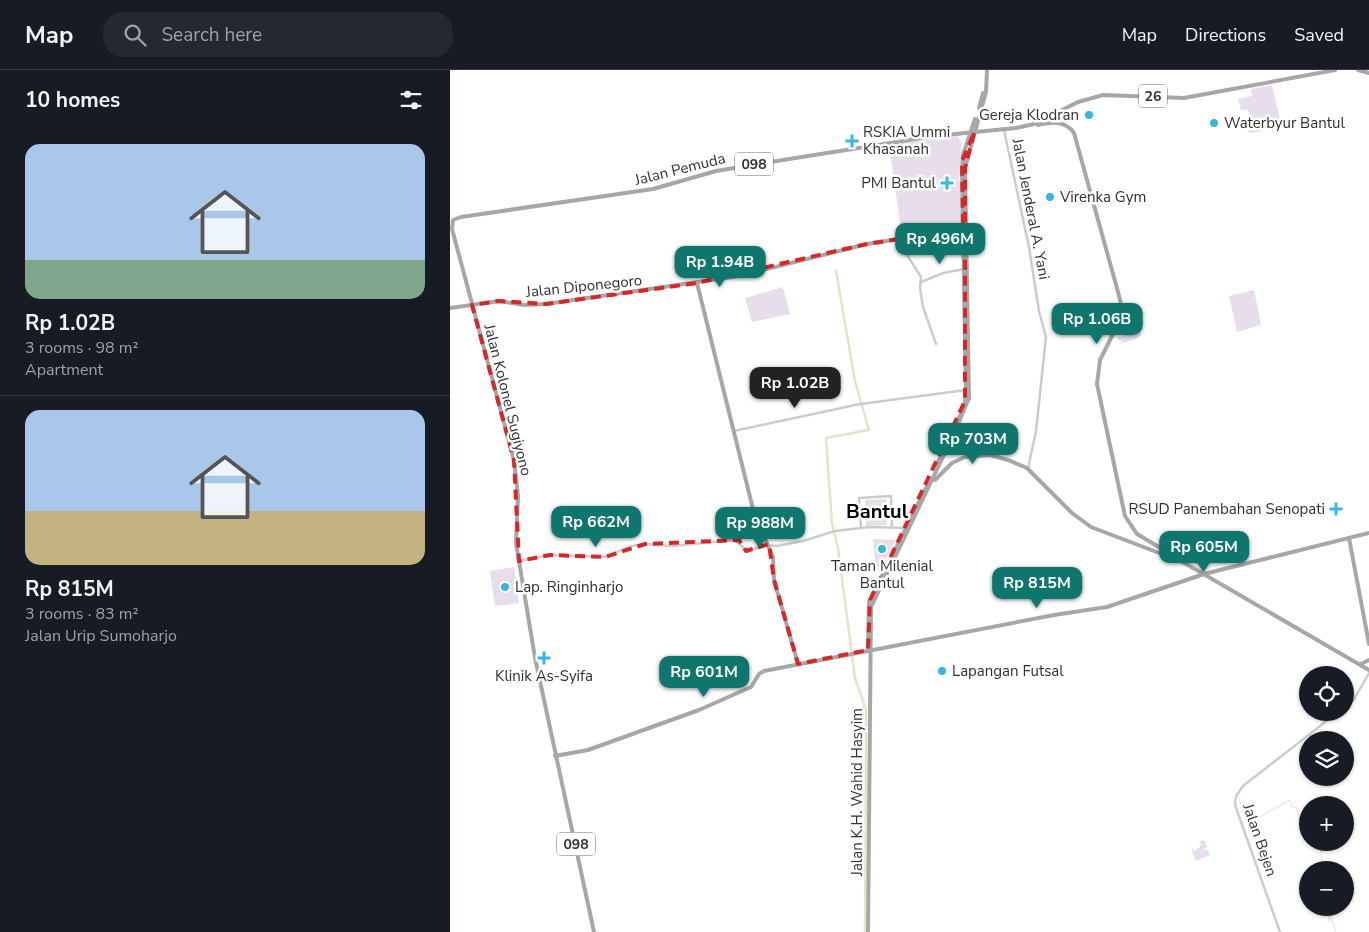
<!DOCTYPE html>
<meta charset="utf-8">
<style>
body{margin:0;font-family:"Nunito Sans",sans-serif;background:#242831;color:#f1f3f6;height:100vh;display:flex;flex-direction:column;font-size:19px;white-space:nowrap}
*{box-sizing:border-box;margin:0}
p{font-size:16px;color:#9ea1a6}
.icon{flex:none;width:28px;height:28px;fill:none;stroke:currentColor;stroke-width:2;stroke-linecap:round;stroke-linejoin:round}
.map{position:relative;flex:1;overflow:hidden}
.drawer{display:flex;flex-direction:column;background:#171b24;width:450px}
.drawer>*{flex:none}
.tools{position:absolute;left:849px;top:596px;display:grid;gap:10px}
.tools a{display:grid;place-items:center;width:55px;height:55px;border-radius:50%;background:#171b24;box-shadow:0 1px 4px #0004;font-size:25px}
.price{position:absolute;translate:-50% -42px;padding:0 11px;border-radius:10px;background:#0f766e;color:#fff;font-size:16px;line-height:32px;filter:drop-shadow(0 1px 2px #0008)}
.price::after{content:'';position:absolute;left:50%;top:30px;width:15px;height:11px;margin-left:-8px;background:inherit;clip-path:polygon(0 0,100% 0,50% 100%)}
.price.active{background:#222;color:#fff}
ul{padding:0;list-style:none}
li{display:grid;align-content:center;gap:10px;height:265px;padding:0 25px}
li+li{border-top:1px solid #363941}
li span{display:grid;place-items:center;height:155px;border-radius:15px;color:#555}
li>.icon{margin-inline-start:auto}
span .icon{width:90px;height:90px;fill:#fffc;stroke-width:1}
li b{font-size:21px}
h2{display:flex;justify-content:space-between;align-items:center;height:60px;padding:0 25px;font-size:21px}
header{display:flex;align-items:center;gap:30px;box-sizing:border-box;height:70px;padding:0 25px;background:#171b24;border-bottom:1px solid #363941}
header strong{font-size:24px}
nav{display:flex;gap:28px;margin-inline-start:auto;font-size:18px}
.search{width:350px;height:45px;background:#242831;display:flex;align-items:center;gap:12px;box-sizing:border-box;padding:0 18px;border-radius:20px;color:#9ea1a6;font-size:19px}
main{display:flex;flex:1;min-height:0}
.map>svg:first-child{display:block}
.green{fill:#e8ddeb}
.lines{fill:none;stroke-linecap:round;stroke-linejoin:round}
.stream{stroke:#eae1ca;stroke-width:1}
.canal{stroke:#eae1ca;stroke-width:2.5}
.minor{stroke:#ccc;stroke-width:2.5}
.major{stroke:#a7a7a7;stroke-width:4}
.marked{fill:none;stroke:#d62828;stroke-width:4;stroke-dasharray:10 6;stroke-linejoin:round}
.poi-dot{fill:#37b6df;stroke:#fff;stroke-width:2}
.labels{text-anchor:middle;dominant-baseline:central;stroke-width:5;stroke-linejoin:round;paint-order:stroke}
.shield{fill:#fff;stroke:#6d6d6d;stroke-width:1}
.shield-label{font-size:14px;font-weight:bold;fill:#2f2f2f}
.poi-label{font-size:15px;fill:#2f2f2f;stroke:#fff;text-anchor:start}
.street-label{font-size:15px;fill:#2f2f2f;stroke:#fff}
.district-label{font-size:20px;font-weight:bold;fill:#000;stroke:#fff}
</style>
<header>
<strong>Map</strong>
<div class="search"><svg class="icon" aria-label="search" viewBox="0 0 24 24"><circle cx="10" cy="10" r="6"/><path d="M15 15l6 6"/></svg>Search here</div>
<nav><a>Map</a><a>Directions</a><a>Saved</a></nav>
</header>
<main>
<section class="drawer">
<h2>10 homes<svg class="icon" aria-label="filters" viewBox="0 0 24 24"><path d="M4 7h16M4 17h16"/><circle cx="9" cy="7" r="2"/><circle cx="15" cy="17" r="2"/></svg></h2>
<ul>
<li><span style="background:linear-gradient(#a9c7e8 75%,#7fa58c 0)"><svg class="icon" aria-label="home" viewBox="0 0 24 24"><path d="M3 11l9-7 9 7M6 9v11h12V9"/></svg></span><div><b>Rp 1.02B</b><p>3 rooms · 98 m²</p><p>Apartment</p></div></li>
<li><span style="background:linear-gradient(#a9c7e8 65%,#c2b280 0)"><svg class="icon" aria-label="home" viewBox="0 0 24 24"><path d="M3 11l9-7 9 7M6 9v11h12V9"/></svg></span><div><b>Rp 815M</b><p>3 rooms · 83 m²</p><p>Jalan Urip Sumoharjo</p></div></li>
</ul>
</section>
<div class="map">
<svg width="919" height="862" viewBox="0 0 919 862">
<rect width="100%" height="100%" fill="#fff"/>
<!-- green -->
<g class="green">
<path d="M822,15L831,54L827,58L801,63L796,60L794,52L801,49L798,40H791L788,29L802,26L801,19Z"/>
<path d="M507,66L512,73L509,108L512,159L452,167L439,75Z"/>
<path d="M333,217L340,244L302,252L295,228Z"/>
<path d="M804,220L811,255L787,262L779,226Z"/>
<path d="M689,259L691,265L686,269L669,274L672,271L667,269L668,267L673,266L674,262Z"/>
<path d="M436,429L437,455L416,456L415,430Z"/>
<path d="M423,469L446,470L429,501L426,500Z"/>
<path d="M64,497L69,533L45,536L40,501Z"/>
<path d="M754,770L757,777L753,780H758L760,785L746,791L740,775L744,781L747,780L751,775L750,771Z"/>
</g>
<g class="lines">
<!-- stream -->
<g class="stream">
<path d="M788,725L797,754L840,730L842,737H846L853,757L858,762"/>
<path d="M869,772L874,800"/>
<path d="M878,838L879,851"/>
<path d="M880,845L886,862"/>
</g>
<!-- canal -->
<path class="canal" d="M386,201L405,311L419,360L376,368L382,454L388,478L405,608L416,640L415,862"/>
<!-- minor -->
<g class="minor">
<path d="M554,60L579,177L589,241L596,267L586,361L578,398"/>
<path d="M452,177L471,207L470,218L473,237L486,274"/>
<path d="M471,212L493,203L514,199"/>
<path d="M411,334L516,320"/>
<path d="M284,361L410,334"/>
<path d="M411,458L409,428L441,426L442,457"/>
<path d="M69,491L100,485L155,487L182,476L195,474L222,476L285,470L297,481L316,475L327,476L353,471L385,461L420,457L455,458"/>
<path d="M895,637L903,631L919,603"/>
<path d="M830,862L785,735L786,726L793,716L888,642"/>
</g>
<!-- major -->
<g class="major">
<path d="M908,0L919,3"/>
<path d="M529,38L533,23"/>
<path d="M588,55C601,52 615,50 624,63L668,222L672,238L671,248L650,290L647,314L675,446L687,464L734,492"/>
<path d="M247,213L304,443L323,487L324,510L348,594"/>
<path d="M0,238L49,231L74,235L96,234L289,206L417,174L513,159"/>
<path d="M487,394L514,337L516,326L512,103L513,85L525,49"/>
<path d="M483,409L485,410L502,393L515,387L540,385L558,390L577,398L622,443L641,457L725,489"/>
<path d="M899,468L919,574"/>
<path d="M731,491L919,600"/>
<path d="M418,581L419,532L478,414"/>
<path d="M911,594L919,590"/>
<path d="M105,686L138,680L249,640L301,617L309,604L314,601L604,545L657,537L754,504L919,463"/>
<path d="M144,862L85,588L66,473L68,426L64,390L2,159L3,150L11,147L203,119L266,101L339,89L485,66L566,58L584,54L628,32L653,25L734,28L885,0"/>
<path d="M418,862L421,537L503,366L519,328L515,98L536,22L537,0"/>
</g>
</g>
<!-- marked area -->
<path class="marked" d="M524,63L515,98V331L420,530L418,580L348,594L324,510L319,474L296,481L289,470L195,474L155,487L100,485L69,491L64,390L22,235L49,231L96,234L247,213L417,174L513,159L512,91Z"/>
<!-- markers -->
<g class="poi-dot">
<circle cx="639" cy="45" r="5"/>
<circle cx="764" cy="53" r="5"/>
<path d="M399.5 63.5h5v5h5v5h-5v5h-5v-5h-5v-5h5z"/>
<path d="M494.5 105.5h5v5h5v5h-5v5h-5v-5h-5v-5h5z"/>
<circle cx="600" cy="127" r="5"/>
<path d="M883.5 431.5h5v5h5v5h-5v5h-5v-5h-5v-5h5z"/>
<circle cx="432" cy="479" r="5"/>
<circle cx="55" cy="517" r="5"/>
<path d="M91.5 580.5h5v5h5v5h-5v5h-5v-5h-5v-5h5z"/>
<circle cx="492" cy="601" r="5"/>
</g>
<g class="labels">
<!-- shield labels -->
<g class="shield">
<rect x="689" y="14.5" width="28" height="23" rx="4"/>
<rect x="285" y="82.5" width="38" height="23" rx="4"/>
<rect x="107" y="762.5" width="38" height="23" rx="4"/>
</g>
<g class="shield-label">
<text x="703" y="26">26</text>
<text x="304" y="94">098</text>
<text x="126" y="774">098</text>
</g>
<!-- poi labels -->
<g class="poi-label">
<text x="629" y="45" text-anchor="end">Gereja Klodran</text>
<text x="774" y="53">Waterbyur Bantul</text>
<text x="413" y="62">RSKIA Ummi<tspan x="413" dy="17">Khasanah</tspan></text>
<text x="486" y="113" text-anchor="end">PMI Bantul</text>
<text x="610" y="127">Virenka Gym</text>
<text x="875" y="439" text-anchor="end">RSUD Panembahan Senopati</text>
<text x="432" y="496" text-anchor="middle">Taman Milenial<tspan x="432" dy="17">Bantul</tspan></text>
<text x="65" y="517">Lap. Ringinharjo</text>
<text x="502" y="601">Lapangan Futsal</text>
<text x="94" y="606" text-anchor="middle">Klinik As-Syifa</text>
</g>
<!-- street labels -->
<g class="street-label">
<text transform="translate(230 99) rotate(-14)">Jalan Pemuda</text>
<text transform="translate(581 139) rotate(79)">Jalan Jenderal A. Yani</text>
<text transform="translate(134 216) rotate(-6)">Jalan Diponegoro</text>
<text transform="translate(58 330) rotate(76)">Jalan Kolonel Sugiyono</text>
<text transform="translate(407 722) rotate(-90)">Jalan K.H. Wahid Hasyim</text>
<text transform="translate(810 770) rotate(71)">Jalan Bejen</text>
</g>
<!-- district labels -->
<g class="district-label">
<text x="427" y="441">Bantul</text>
</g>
</g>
</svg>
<div class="tools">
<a><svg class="icon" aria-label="locate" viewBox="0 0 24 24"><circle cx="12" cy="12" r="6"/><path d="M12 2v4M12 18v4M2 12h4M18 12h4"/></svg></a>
<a><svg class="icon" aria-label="layers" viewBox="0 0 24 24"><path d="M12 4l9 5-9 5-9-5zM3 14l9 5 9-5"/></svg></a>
<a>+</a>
<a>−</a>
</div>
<b class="price" style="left:490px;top:195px">Rp 496M</b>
<b class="price" style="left:270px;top:218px">Rp 1.94B</b>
<b class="price" style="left:647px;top:275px">Rp 1.06B</b>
<b class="price active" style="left:345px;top:339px">Rp 1.02B</b>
<b class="price" style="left:523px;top:395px">Rp 703M</b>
<b class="price" style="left:146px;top:478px">Rp 662M</b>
<b class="price" style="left:310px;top:479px">Rp 988M</b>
<b class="price" style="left:754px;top:503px">Rp 605M</b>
<b class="price" style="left:587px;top:539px">Rp 815M</b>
<b class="price" style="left:254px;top:628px">Rp 601M</b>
</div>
</main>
